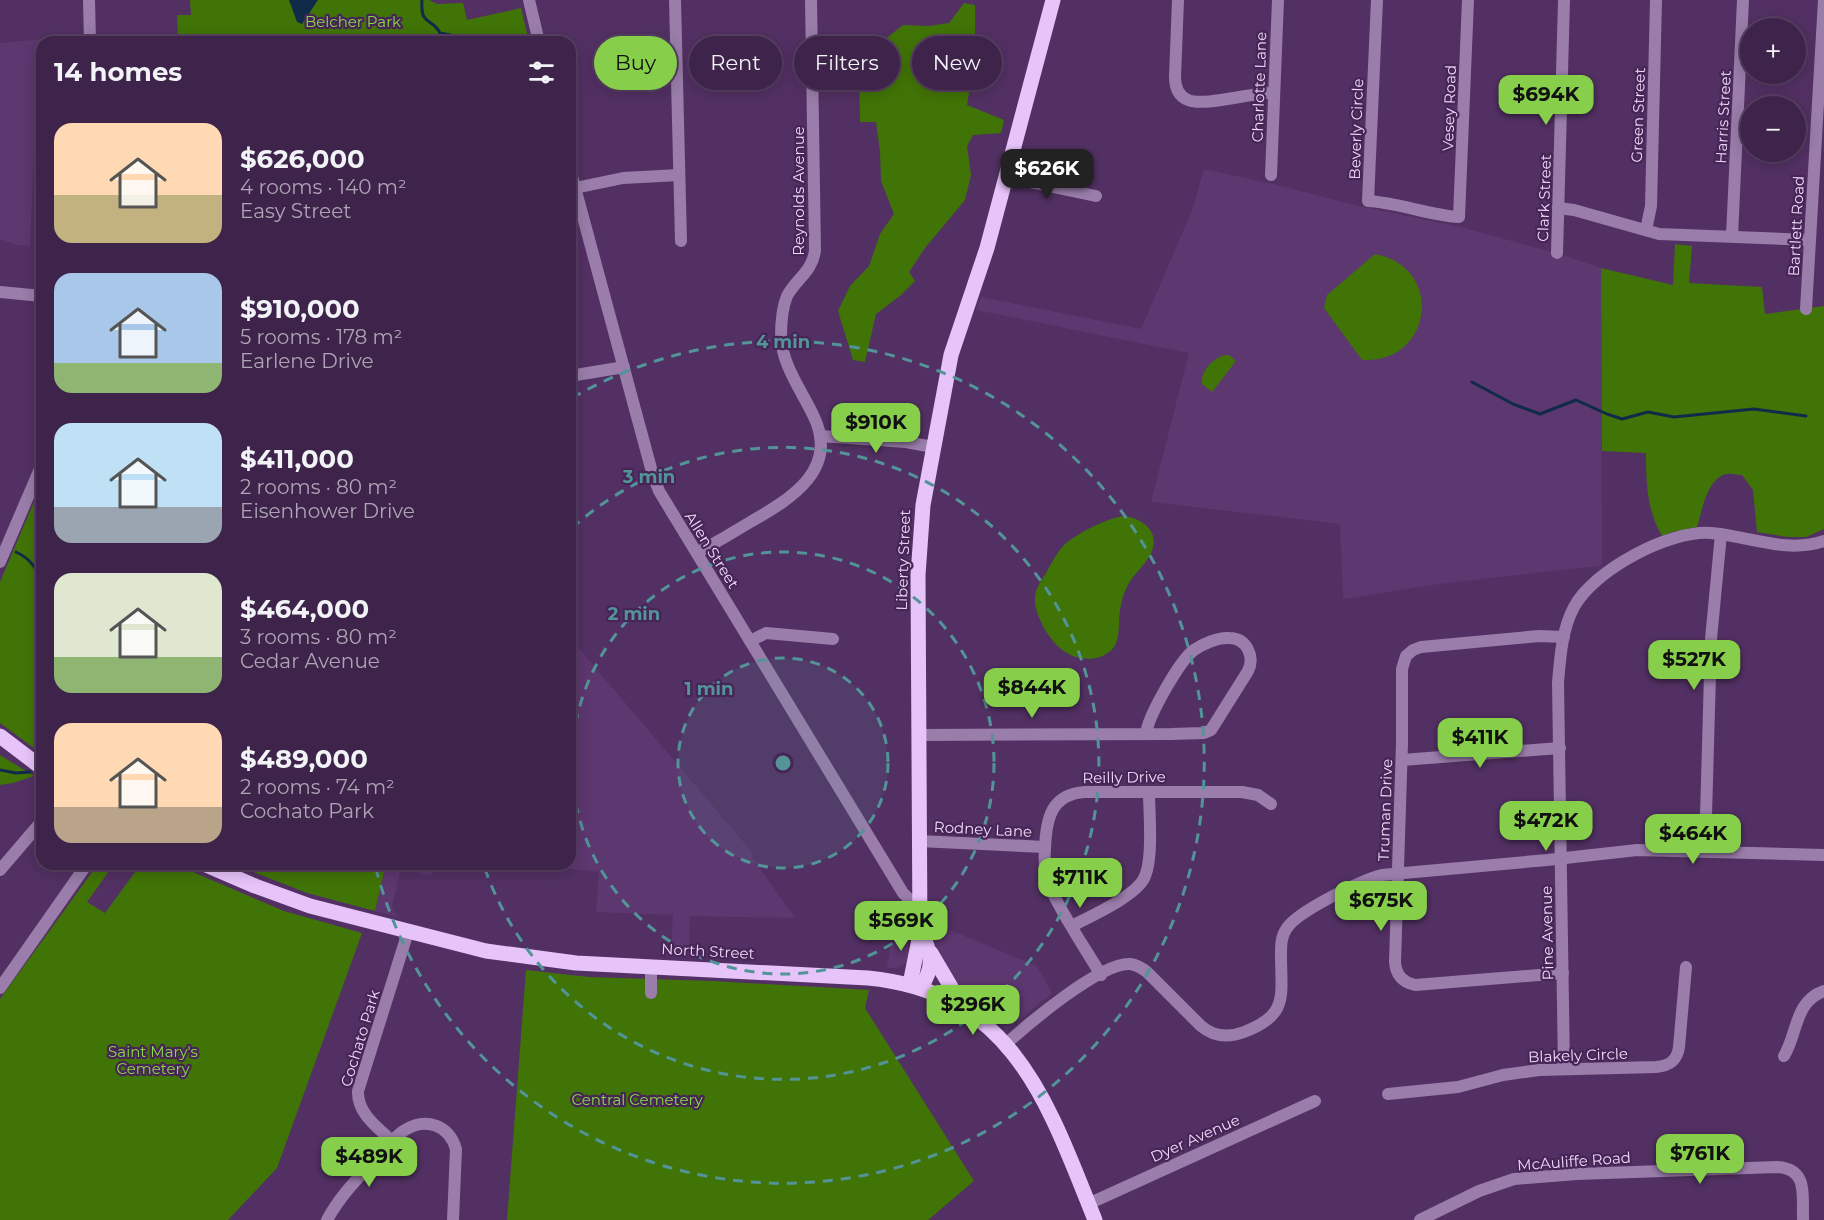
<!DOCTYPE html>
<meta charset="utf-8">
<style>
body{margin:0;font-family:Montserrat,sans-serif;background:#452c51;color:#f1f3f6;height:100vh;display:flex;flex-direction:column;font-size:22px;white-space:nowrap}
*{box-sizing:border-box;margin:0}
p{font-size:20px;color:#ada4b5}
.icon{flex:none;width:33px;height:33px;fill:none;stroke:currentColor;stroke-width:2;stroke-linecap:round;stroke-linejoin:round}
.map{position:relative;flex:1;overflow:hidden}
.sheet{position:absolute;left:36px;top:36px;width:540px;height:834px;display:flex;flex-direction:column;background:#3e244a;border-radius:18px;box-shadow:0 3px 15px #0003,0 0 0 2px #574162}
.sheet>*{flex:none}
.guide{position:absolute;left:594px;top:36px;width:570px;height:54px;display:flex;gap:12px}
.tools{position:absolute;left:1740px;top:18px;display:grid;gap:12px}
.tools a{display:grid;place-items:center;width:66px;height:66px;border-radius:50%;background:#3e244a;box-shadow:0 3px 15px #0003,0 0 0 2px #574162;font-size:30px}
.price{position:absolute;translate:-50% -51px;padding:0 14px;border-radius:12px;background:#87cf4b;color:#111;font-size:20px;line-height:39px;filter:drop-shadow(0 2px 3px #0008)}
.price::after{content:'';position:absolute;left:50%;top:36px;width:18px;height:14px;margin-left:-9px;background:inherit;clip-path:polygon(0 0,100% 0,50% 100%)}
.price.active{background:#222;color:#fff}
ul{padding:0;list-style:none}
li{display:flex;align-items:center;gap:18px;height:150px;padding:0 18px}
li span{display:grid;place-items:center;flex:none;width:168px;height:120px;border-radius:18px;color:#555}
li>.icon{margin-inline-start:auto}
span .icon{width:72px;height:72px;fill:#fffc;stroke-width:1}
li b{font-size:26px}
h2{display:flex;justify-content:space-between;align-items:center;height:72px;padding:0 18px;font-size:26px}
.tag{padding:0 21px;border-radius:27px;background:#3e244a;box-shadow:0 3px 15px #0003,0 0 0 2px #574162;font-size:21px;line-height:54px}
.tag.active{background:#87cf4b;color:#111}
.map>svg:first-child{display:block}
.built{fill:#5d3770}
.green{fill:#417407}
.water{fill:#102b4a}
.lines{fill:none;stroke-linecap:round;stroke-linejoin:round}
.stream{stroke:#102b4a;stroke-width:3}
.minor{stroke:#9a7daa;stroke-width:12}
.major{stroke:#e6c3f9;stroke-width:15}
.ring{fill:none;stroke:#529498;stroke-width:3;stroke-dasharray:10 8}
.labels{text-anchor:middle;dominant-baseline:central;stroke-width:4.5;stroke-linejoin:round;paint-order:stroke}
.park-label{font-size:15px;fill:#89d846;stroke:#472557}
.street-label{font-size:15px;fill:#eedaf9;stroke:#472557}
.centre{fill:#529498;stroke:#472557;stroke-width:3}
.ring-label{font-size:18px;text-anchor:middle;font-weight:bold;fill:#529498;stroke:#472557;stroke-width:4.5;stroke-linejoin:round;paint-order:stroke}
</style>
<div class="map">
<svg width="1824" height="1220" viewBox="0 0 1824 1220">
<rect width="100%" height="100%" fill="#523063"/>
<!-- built -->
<g class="built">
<path d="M66,37L81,42H42V122L35,123L30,246L18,245L0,239V43Z"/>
<path d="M1204,169L1277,185L1359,206L1465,228L1565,256L1601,268L1602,564L1597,568V566L1439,584L1343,599L1340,524L1151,502L1189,353L976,310L981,297L1141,329L1193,208Z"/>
<path d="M570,638L752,852V857L795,918L690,916L689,950L693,955L697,957L663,955L671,949L673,915L596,912L599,872L526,864H570Z"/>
<path d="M386,864H434L431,876L401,868L392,906L394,913L399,917L375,911Z"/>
<path d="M931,930H950L1037,966L1052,993L1007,1030L969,999L955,983L935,947Z"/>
<path d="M908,941V957L906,963L898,968H887L891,943Z"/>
</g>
<!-- green -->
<g class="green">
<path d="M190,0H429L437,4L463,3L467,20L521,8L529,42H178L177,15H191Z"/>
<path d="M964,3L975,5C976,39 973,71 967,105L1004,120L1001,133L973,135L967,146L971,175L965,200L925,248L909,272L915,281L901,295L876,314L865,362L853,360L838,311L850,286L869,266L880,234L894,214L881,181L880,151L876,122H860L859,65L865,52L883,41L903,25L929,26L949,23Z"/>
<path d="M1675,244L1692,246L1689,283L1762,287L1765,314L1824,306V529L1806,537H1788L1757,532L1753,490L1742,475C1738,475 1732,473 1727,474C1707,477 1702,512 1697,527L1672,532L1662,536C1647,510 1646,483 1646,453L1602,451L1601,268L1673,285Z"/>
<path d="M1375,254C1445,267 1433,364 1362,360L1324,308L1327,295Z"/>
<path d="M1225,355H1229L1236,361L1212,392L1202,384C1201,370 1212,359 1225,355Z"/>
<path d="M42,483V754L0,723V582Z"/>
<path d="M1124,516C1147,519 1164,537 1147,560C1140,570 1131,577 1126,589C1121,600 1119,613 1119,625C1118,641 1117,650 1100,657C1091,660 1082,659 1073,656C1060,651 1051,640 1044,628C1040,620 1034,608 1035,598C1035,589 1041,581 1046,573C1051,564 1056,554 1063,546C1075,534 1107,518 1124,516Z"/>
<path d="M0,755L34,776L13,783L0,785Z"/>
<path d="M98,864H114L87,902L105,913L141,864H174L284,911L362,933L277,1168L228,1220H0V999Z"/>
<path d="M233,864H386L375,911L307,893Z"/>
<path d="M526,970L589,977L712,981L869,990L865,1008L974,1181L928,1220H507Z"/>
</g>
<!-- water -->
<path class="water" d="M289,0H318L302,24L297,22Z"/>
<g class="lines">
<!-- stream -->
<g class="stream">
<path d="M422,0C420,27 432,17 440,33L455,36L460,42"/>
<path d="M1472,382L1513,404L1540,414L1576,400L1607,414L1622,419L1648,412L1674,417L1754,409L1806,416"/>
<path d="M16,552C31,559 36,568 42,582"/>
<path d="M0,770L16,773L30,772"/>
</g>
<!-- minor -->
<g class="minor">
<path d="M89,0L90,42"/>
<path d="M529,0L539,42"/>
<path d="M675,0L681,241"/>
<path d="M1178,0L1175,77C1175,87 1178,96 1188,100C1205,107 1252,92 1274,93"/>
<path d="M1377,0L1368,201C1400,203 1428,215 1459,217L1468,0"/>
<path d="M570,169L652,472L659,491L903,893L910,900L919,904"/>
<path d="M1271,175L1278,0"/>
<path d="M1006,177L1096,196"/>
<path d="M575,188L623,178L679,175"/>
<path d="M1558,208L1574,210L1659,234L1810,240"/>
<path d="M1646,230L1651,206L1656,0"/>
<path d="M1732,236L1743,0"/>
<path d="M1557,253L1564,0"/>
<path d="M0,292L42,296"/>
<path d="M1806,309L1824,0"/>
<path d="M570,376L624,367"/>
<path d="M820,436L906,442L933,447"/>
<path d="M697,553C715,543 734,532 752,521C791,499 839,469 814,417C802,391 782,365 781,337C781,324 782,308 787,296C796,279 813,271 815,250L811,0"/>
<path d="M0,562L42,464"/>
<path d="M750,641L766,633L833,639"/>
<path d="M919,735L1171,734L1204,733L1211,730L1248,671C1255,657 1247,638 1229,638C1218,637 1203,644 1194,650C1180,660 1148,716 1146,734"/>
<path d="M1402,760L1560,748"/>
<path d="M919,841L1045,847"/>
<path d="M1705,851L1711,639L1721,534"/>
<path d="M0,870L42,821"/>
<path d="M1072,926C1091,916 1133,897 1143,880C1154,863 1149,813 1149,792"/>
<path d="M1563,973L1415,985C1402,982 1396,975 1395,962L1402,744V669L1406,656L1413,650L1421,647L1539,636L1564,637"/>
<path d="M1101,975C1085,948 1061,913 1049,885C1045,874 1044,861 1045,849C1046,819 1051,794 1085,792H1242L1258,795L1271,804"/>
<path d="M0,988L87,864"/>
<path d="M651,993V966"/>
<path d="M1006,1044C1028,1024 1101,962 1130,964C1137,965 1142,968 1147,972L1201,1026C1214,1037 1228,1038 1244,1032C1289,1015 1281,996 1281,955C1281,945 1281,936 1287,928C1298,911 1362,880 1382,875L1547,860L1637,850L1824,855"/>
<path d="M1784,1056C1798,1033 1794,1002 1824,991"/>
<path d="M1564,1069L1558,683C1560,658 1562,629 1574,607C1594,570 1669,530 1711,533C1749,536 1786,554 1824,541"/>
<path d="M1388,1094L1458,1087L1503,1075L1539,1070L1656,1067C1669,1066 1677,1061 1679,1047L1686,967"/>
<path d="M392,1141C377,1127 357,1113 358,1091L408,932"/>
<path d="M1088,1204L1315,1101"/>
<path d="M327,1220C341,1194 362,1174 382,1152C389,1145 396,1135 405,1130C426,1117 449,1125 456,1149L453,1220"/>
<path d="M1420,1220L1479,1191L1514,1179L1577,1174L1777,1167C1809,1169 1802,1196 1803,1220"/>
</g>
<!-- major -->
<g class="major">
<path d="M0,736L42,768"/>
<path d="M204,864L255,886L310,906L486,951L576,963L868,978C1013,992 1048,1103 1095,1220"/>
<path d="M931,953L951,987L960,1006"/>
<path d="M910,984L920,934L918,575L923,505L951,355L987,248L1053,0"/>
<path d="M921,987C936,964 930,955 922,931"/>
</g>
</g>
<!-- distance rings -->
<circle cx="783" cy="763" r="105" fill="#529498" fill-opacity=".12"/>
<g class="ring">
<circle cx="783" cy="763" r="105"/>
<circle cx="783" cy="763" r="211"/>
<path d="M572 528A316 316 0 1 1 484 866"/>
<path d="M572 398A421 421 0 1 1 375 865"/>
</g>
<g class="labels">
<!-- park labels -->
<g class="park-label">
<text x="353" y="21">Belcher Park</text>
<text x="153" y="1051">Saint Mary's<tspan x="153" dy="17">Cemetery</tspan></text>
<text x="637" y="1099">Central Cemetery</text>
</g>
<!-- street labels -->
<g class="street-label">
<text transform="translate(1259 87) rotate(-88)">Charlotte Lane</text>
<text transform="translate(1449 108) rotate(-88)">Vesey Road</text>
<text transform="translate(1638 115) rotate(-88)">Green Street</text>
<text transform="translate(1723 117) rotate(-87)">Harris Street</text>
<text transform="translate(1356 129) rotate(-88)">Beverly Circle</text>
<text transform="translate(798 191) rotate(-90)">Reynolds Avenue</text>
<text transform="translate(1544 198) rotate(-88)">Clark Street</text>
<text transform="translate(1796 226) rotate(-87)">Bartlett Road</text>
<text transform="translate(712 550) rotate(58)">Allen Street</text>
<text transform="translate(903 560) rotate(-88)">Liberty Street</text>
<text transform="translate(1124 777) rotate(-1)">Reilly Drive</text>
<text transform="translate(1385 810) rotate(-88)">Truman Drive</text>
<text transform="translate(983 829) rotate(3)">Rodney Lane</text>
<text transform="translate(1547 933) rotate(-91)">Pine Avenue</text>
<text transform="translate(708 951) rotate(3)">North Street</text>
<text transform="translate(360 1038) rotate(-73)">Cochato Park</text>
<text transform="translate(1578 1055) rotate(-2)">Blakely Circle</text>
<text transform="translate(1195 1138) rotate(-24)">Dyer Avenue</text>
<text transform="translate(1574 1161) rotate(-4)">McAuliffe Road</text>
</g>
</g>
<circle cx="783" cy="763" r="9" class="centre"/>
<g class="ring-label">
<text x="783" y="348">4 min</text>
<text x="649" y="483">3 min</text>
<text x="634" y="620">2 min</text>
<text x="709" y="695">1 min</text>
</g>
</svg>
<div class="tools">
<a>+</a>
<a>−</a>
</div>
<b class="price" style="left:1546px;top:126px">$694K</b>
<b class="price active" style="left:1047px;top:200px">$626K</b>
<b class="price" style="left:876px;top:454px">$910K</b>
<b class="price" style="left:1694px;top:691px">$527K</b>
<b class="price" style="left:1032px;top:719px">$844K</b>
<b class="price" style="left:1480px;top:769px">$411K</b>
<b class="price" style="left:1546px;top:852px">$472K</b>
<b class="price" style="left:1693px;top:865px">$464K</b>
<b class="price" style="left:1080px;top:909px">$711K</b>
<b class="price" style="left:1381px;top:932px">$675K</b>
<b class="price" style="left:901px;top:952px">$569K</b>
<b class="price" style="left:973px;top:1036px">$296K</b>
<b class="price" style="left:1700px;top:1185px">$761K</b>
<b class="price" style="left:369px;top:1188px">$489K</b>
<div class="guide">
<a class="tag active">Buy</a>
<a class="tag">Rent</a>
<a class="tag">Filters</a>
<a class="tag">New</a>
</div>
<section class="sheet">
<h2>14 homes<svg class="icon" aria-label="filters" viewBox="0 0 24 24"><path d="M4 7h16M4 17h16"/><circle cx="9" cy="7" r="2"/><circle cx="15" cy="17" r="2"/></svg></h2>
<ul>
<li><span style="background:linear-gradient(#ffd9b3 60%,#c2b280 0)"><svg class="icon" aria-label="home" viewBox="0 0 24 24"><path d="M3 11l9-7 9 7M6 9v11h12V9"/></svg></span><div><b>$626,000</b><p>4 rooms · 140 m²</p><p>Easy Street</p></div></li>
<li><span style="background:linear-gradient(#a9c7e8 75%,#8fb573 0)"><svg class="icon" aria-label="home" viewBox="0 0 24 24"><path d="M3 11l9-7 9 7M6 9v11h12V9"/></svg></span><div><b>$910,000</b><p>5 rooms · 178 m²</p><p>Earlene Drive</p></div></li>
<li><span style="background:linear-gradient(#bfe0f5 70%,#9aa5b1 0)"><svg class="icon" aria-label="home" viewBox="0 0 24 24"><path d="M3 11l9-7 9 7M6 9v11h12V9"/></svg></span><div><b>$411,000</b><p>2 rooms · 80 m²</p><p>Eisenhower Drive</p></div></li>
<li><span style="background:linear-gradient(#dfe7d0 70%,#8fb573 0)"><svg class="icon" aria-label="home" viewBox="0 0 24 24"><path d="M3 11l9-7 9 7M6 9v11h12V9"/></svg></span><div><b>$464,000</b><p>3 rooms · 80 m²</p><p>Cedar Avenue</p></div></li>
<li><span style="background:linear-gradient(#ffd9b3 70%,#b9a48a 0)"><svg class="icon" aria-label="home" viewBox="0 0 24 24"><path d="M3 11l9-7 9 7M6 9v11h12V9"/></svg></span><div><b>$489,000</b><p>2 rooms · 74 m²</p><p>Cochato Park</p></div></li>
</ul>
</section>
</div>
